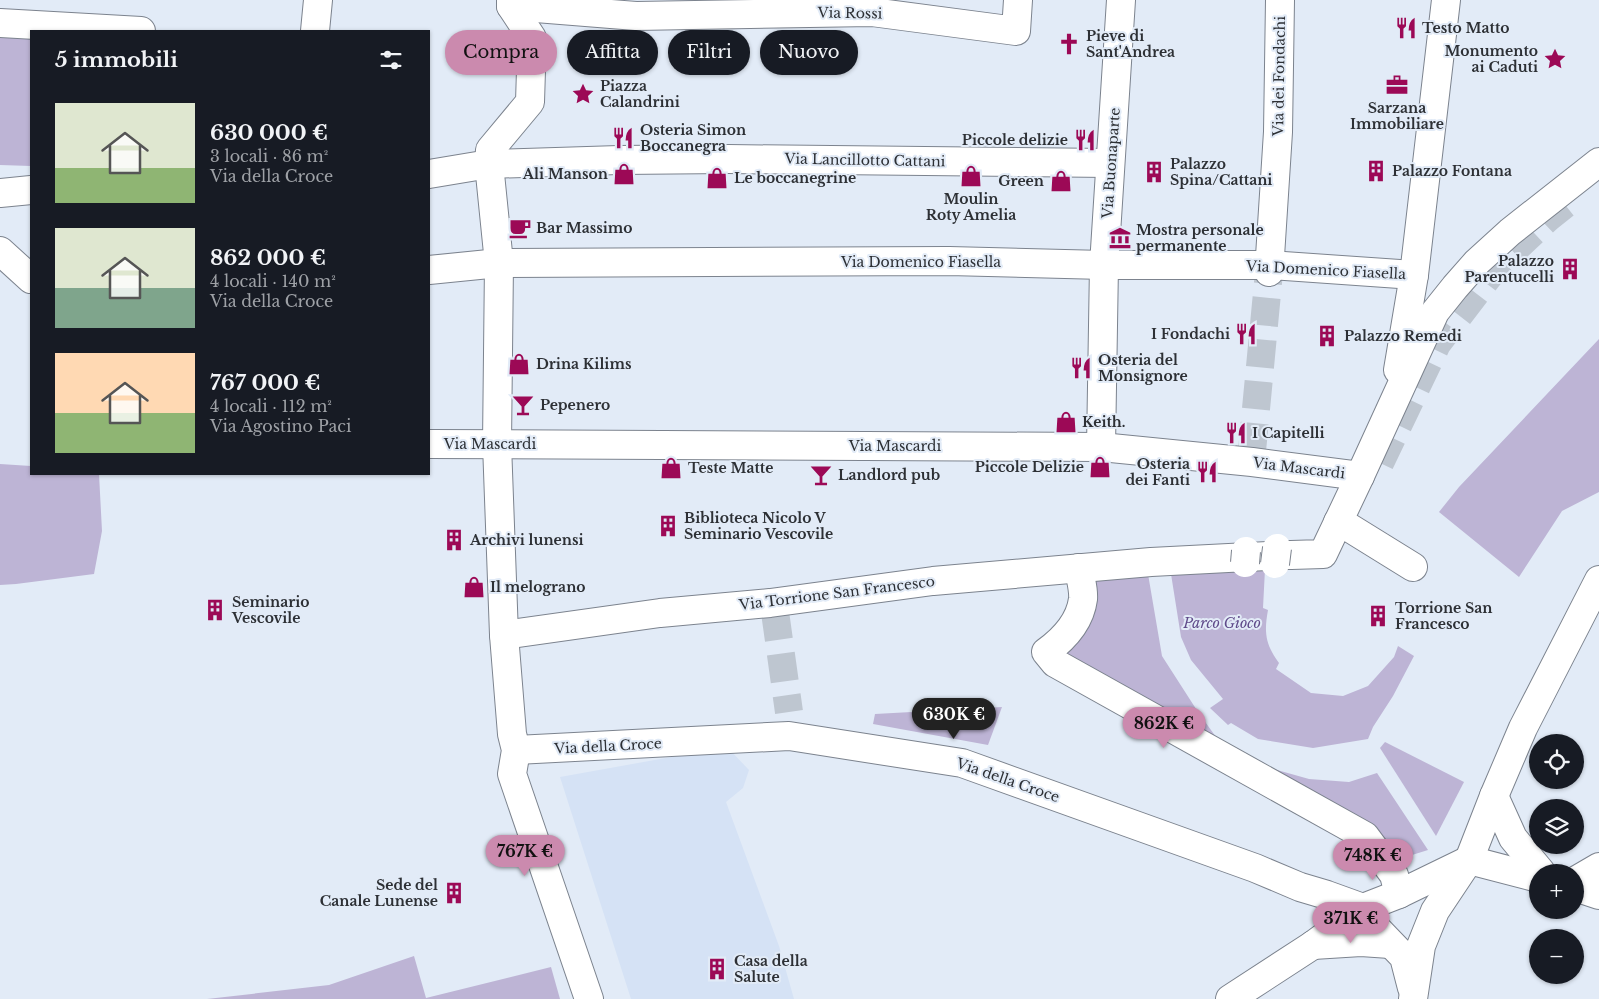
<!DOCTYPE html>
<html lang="it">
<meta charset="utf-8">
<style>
body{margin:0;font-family:"Libre Baskerville",serif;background:#242831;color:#f1f3f6;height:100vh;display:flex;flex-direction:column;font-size:19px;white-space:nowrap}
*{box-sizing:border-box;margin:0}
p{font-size:16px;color:#9ea1a6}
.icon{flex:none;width:28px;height:28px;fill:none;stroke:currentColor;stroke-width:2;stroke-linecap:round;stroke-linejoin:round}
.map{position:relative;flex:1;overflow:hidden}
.panel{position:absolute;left:30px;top:30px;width:400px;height:445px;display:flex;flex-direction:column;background:#171b24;border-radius:0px;box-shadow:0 1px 4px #0004}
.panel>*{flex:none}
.guide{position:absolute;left:445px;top:30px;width:475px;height:45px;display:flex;gap:10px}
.fabs{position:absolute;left:1529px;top:734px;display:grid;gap:10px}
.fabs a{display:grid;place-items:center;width:55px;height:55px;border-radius:50%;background:#171b24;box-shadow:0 1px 4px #0004;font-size:25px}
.price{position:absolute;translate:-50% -42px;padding:0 11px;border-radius:18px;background:#cb8aae;color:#111;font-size:16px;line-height:32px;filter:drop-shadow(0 1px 2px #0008)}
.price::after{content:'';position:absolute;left:50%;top:30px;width:15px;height:11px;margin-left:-8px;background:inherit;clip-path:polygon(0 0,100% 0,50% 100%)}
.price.on{background:#222;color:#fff}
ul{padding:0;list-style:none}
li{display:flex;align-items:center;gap:15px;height:125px;padding:0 25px}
li span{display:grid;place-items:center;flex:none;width:140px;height:100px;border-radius:0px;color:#555}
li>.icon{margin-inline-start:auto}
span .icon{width:60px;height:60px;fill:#fffc;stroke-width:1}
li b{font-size:21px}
h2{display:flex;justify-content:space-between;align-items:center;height:60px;padding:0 25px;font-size:21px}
.tag{padding:0 18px;border-radius:22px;background:#171b24;box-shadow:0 1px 4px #0004;font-size:18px;line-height:45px}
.tag.on{background:#cb8aae;color:#111}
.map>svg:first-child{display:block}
.built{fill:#d5e2f5}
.green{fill:#bdb4d5}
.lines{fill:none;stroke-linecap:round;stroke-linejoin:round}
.street-tunnel{stroke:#bec6d0;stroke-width:28;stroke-dasharray:28 14;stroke-linecap:butt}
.street-casing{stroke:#7c838e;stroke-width:30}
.secondary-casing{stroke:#7c838e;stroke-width:30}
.street{stroke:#fff;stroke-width:28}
.secondary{stroke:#fff;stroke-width:28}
.street-bridge-casing{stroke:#7c838e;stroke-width:30;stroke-linecap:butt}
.street-bridge{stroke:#fff;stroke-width:28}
.labels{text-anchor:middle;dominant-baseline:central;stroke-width:4;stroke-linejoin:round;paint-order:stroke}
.street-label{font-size:14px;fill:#2d3035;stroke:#e2ebf7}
.poi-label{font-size:14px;font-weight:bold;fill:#2d3035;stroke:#e2ebf7;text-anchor:start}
.park-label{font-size:14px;font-style:italic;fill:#5f4a89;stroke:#e2ebf7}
</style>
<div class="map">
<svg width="1599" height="999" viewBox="0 0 1599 999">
<rect width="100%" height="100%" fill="#e2ebf7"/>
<!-- built -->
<path class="built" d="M727,747L749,770L743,788L726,802L779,946L794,999H631L560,777Z"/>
<!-- green -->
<g class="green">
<path d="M0,32L31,33V166L0,165Z"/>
<path d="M1599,339V492L1562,511L1519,577L1439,512L1459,487Z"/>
<path d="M0,464L31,466V474H99L102,531L94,574L16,584L0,585Z"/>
<path d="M1265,569L1263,608L1268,610C1264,632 1265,644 1279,663L1276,669L1311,693L1343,696L1368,686L1394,657L1398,646L1414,656L1393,696L1373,727L1368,739L1313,748L1258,739L1231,723L1228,725L1210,708L1223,699L1191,660L1181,637L1171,574Z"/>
<path d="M1148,574L1162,656L1198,712L1216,737L1162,711L1057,654L1090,577Z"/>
<path d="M1002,707L988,745L873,724L875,714Z"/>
<path d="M1385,742L1464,782L1436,836L1380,748Z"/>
<path d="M1263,766L1309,779L1349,782L1377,773L1428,850L1412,855L1261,770Z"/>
<path d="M414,956L426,998L551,967L560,999H207L329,985Z"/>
</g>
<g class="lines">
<!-- street-tunnel -->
<g class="street-tunnel">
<path d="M1252,451L1269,272"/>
<path d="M1380,463L1437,344L1496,267L1548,218L1567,203"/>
<path d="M775,612L789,712"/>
</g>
<!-- street casing -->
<g class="street-casing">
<g id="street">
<path d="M511,0V6L532,38L530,102L490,150L489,164L499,263L497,444L504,635L512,734L516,750L512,774L589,999"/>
<path d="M511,6L636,16L872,12L1016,31L1018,0"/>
<path d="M0,23L141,31"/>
<path d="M315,31L318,0"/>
<path d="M429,174L489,164L619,160L728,159L1110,163"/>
<path d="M0,193L31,190"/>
<path d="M0,251L31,279"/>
<path d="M429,270L499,263L949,261L1104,265H1269L1414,275"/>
<path d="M1269,272L1278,132L1280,0"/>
<path d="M1398,370L1414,275L1446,0"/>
<path d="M429,444L1101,447L1252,462L1360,476"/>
<path d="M1101,447L1104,265L1121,0"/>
<path d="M1338,522L1350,528L1413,567"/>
<path d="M1291,555L1323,554L1360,476L1435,312L1455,287L1477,262L1510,232L1599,162"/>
<path d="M1079,568C1080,578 1084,589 1083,599C1080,622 1064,639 1046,652L1055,663L1365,836L1394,875L1399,894"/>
<path d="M504,635L660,613L770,603L933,581L1151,562L1288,555"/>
<path d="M516,750L789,736L962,763L1255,868L1300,887L1327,895L1363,908"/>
<path d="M1575,881L1599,867"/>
</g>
</g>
<!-- secondary casing -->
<g class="secondary-casing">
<g id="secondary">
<path d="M1494,796L1513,838L1541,872"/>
<path d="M1575,887L1599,895"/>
<path d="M1363,908L1378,930L1404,957L1412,988"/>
<path d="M1313,945L1361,942L1390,944"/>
<path d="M1230,999L1313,945L1363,908L1399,894L1469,860L1538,878"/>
<path d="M1413,999L1421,946L1435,911L1469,860L1494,796L1523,728L1599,580"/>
</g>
</g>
<!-- street -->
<use href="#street" class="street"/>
<!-- secondary -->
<use href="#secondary" class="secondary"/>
<!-- street-bridge casing -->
<g class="street-bridge-casing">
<g id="street-bridge">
<path d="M1245,563L1246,551"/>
<path d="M1275,564L1277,548"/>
</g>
</g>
<!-- street-bridge -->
<use href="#street-bridge" class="street-bridge"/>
</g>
<!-- icons -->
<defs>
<g id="restaurant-bare" transform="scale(1.725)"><path d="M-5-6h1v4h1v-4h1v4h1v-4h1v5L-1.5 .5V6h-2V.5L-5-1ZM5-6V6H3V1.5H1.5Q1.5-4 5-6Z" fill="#9c0956" stroke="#e2ebf7" stroke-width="2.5" paint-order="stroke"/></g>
<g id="church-bare" transform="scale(1.725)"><path d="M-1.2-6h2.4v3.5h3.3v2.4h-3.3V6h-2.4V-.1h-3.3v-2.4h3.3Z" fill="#9c0956" stroke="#e2ebf7" stroke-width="2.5" paint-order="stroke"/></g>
<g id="sight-bare" transform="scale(1.725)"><path d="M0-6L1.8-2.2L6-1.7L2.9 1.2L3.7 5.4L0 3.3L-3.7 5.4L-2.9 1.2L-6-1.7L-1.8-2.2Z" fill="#9c0956" stroke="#e2ebf7" stroke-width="2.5" paint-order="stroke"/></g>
<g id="office-bare" transform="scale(1.725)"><path d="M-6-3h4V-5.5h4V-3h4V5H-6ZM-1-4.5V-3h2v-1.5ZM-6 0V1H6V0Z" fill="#9c0956" stroke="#e2ebf7" stroke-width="2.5" paint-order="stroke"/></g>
<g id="building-bare" transform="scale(1.725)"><path d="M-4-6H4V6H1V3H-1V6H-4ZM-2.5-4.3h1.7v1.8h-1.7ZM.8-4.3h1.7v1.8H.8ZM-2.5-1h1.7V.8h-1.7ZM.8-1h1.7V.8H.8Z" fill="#9c0956" stroke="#e2ebf7" stroke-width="2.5" paint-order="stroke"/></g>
<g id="shop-bare" transform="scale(1.725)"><path d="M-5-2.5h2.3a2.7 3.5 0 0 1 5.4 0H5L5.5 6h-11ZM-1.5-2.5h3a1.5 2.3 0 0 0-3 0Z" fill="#9c0956" stroke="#e2ebf7" stroke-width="2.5" paint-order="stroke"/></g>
<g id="cafe-bare" transform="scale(1.725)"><path d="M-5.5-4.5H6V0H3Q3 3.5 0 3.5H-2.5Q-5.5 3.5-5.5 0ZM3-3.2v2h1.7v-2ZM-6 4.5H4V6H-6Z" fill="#9c0956" stroke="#e2ebf7" stroke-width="2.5" paint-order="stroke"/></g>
<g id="museum-bare" transform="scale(1.725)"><path d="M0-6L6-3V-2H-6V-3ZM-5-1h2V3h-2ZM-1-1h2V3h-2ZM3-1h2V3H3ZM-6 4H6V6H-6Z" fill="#9c0956" stroke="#e2ebf7" stroke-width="2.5" paint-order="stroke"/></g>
<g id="bar-bare" transform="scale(1.725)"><path d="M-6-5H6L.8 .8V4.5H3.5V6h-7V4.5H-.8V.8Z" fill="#9c0956" stroke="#e2ebf7" stroke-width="2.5" paint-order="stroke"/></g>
</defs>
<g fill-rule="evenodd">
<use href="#restaurant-bare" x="1406" y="28"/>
<use href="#church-bare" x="1069" y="44"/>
<use href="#sight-bare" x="1555" y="59"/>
<use href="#office-bare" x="1397" y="85"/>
<use href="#sight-bare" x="583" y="94"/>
<use href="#restaurant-bare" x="623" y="138"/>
<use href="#restaurant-bare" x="1085" y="140"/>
<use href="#building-bare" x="1376" y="171"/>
<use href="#building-bare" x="1154" y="172"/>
<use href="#shop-bare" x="624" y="174"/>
<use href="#shop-bare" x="971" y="176"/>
<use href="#shop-bare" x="717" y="178"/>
<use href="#shop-bare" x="1061" y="181"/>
<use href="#cafe-bare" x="520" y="228"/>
<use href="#museum-bare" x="1120" y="238"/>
<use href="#building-bare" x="1570" y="269"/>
<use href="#restaurant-bare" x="1246" y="334"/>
<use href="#building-bare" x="1327" y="336"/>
<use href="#shop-bare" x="519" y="364"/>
<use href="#restaurant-bare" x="1081" y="368"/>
<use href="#bar-bare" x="523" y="405"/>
<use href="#shop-bare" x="1066" y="422"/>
<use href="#restaurant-bare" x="1236" y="433"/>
<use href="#shop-bare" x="1100" y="467"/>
<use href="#shop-bare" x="671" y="468"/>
<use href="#restaurant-bare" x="1207" y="472"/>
<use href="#bar-bare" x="821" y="475"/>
<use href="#building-bare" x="668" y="526"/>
<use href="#building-bare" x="454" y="540"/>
<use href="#shop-bare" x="474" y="587"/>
<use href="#building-bare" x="215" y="610"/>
<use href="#building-bare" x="1378" y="616"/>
<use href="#building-bare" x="454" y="893"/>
<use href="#building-bare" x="717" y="969"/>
</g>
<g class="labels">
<!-- street labels -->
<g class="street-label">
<text transform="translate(850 13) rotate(1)">Via Rossi</text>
<text transform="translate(1279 76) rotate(-89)">Via dei Fondachi</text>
<text transform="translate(865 160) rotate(1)">Via Lancillotto Cattani</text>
<text transform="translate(1111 163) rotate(-86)">Via Buonaparte</text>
<text x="921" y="262">Via Domenico Fiasella</text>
<text transform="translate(1326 270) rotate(3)">Via Domenico Fiasella</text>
<text x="490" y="444">Via Mascardi</text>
<text x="895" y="446">Via Mascardi</text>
<text transform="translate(1299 468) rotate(7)">Via Mascardi</text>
<text transform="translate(837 593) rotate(-7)">Via Torrione San Francesco</text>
<text transform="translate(608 746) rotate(-3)">Via della Croce</text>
<text transform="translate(1008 780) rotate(19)">Via della Croce</text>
</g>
<!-- poi labels -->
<g class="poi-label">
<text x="1422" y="28">Testo Matto</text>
<text x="1086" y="36">Pieve di<tspan x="1086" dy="16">Sant'Andrea</tspan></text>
<text x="1538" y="51" text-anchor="end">Monumento<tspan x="1538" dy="16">ai Caduti</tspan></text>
<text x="600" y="86">Piazza<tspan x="600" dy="16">Calandrini</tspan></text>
<text x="1397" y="108" text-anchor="middle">Sarzana<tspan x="1397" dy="16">Immobiliare</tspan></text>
<text x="640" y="130">Osteria Simon<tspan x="640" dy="16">Boccanegra</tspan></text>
<text x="1068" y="140" text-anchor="end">Piccole delizie</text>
<text x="1170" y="164">Palazzo<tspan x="1170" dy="16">Spina/Cattani</tspan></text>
<text x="1392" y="171">Palazzo Fontana</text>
<text x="608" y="174" text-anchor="end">Ali Manson</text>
<text x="734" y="178">Le boccanegrine</text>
<text x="1044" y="181" text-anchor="end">Green</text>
<text x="971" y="199" text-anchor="middle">Moulin<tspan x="971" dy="16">Roty Amelia</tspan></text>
<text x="536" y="228">Bar Massimo</text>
<text x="1136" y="230">Mostra personale<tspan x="1136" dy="16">permanente</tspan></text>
<text x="1554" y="261" text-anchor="end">Palazzo<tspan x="1554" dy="16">Parentucelli</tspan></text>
<text x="1230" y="334" text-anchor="end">I Fondachi</text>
<text x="1344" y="336">Palazzo Remedi</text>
<text x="1098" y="360">Osteria del<tspan x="1098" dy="16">Monsignore</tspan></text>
<text x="536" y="364">Drina Kilims</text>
<text x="540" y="405">Pepenero</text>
<text x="1082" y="422">Keith.</text>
<text x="1252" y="433">I Capitelli</text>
<text x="1190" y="464" text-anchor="end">Osteria<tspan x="1190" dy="16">dei Fanti</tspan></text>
<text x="1084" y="467" text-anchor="end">Piccole Delizie</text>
<text x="688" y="468">Teste Matte</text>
<text x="838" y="475">Landlord pub</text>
<text x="684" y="518">Biblioteca Nicolo V<tspan x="684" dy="16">Seminario Vescovile</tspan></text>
<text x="470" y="540">Archivi lunensi</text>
<text x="490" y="587">Il melograno</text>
<text x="232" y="602">Seminario<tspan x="232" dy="16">Vescovile</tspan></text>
<text x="1395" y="608">Torrione San<tspan x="1395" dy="16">Francesco</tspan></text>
<text x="438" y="885" text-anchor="end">Sede del<tspan x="438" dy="16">Canale Lunense</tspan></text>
<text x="734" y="961">Casa della<tspan x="734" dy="16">Salute</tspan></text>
</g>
<!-- park labels -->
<g class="park-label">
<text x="1222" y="623">Parco Gioco</text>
</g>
</g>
</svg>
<div class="fabs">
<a><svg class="icon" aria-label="locate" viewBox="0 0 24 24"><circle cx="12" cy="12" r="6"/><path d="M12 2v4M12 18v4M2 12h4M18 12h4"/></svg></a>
<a><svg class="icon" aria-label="layers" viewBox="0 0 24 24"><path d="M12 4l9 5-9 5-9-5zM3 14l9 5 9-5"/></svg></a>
<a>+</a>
<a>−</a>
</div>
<b class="price on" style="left:954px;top:740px">630K €</b>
<b class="price" style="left:1164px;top:749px">862K €</b>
<b class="price" style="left:525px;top:877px">767K €</b>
<b class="price" style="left:1373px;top:881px">748K €</b>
<b class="price" style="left:1351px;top:944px">371K €</b>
<div class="guide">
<a class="tag on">Compra</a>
<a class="tag">Affitta</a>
<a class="tag">Filtri</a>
<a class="tag">Nuovo</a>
</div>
<section class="panel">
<h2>5 immobili<svg class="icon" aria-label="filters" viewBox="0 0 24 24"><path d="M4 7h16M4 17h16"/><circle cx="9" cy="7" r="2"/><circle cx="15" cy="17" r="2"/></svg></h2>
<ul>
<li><span style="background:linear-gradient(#dfe7d0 65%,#8fb573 0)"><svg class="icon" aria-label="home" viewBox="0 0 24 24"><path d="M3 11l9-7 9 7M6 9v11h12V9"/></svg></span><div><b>630 000 €</b><p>3 locali · 86 m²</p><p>Via della Croce</p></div></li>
<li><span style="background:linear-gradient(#dfe7d0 60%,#7fa58c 0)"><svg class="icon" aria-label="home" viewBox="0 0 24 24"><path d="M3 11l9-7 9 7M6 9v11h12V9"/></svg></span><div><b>862 000 €</b><p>4 locali · 140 m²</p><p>Via della Croce</p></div></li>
<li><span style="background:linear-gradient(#ffd9b3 60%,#8fb573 0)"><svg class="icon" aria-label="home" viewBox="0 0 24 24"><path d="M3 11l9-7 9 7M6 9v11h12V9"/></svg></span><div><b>767 000 €</b><p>4 locali · 112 m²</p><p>Via Agostino Paci</p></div></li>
</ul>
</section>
</div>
